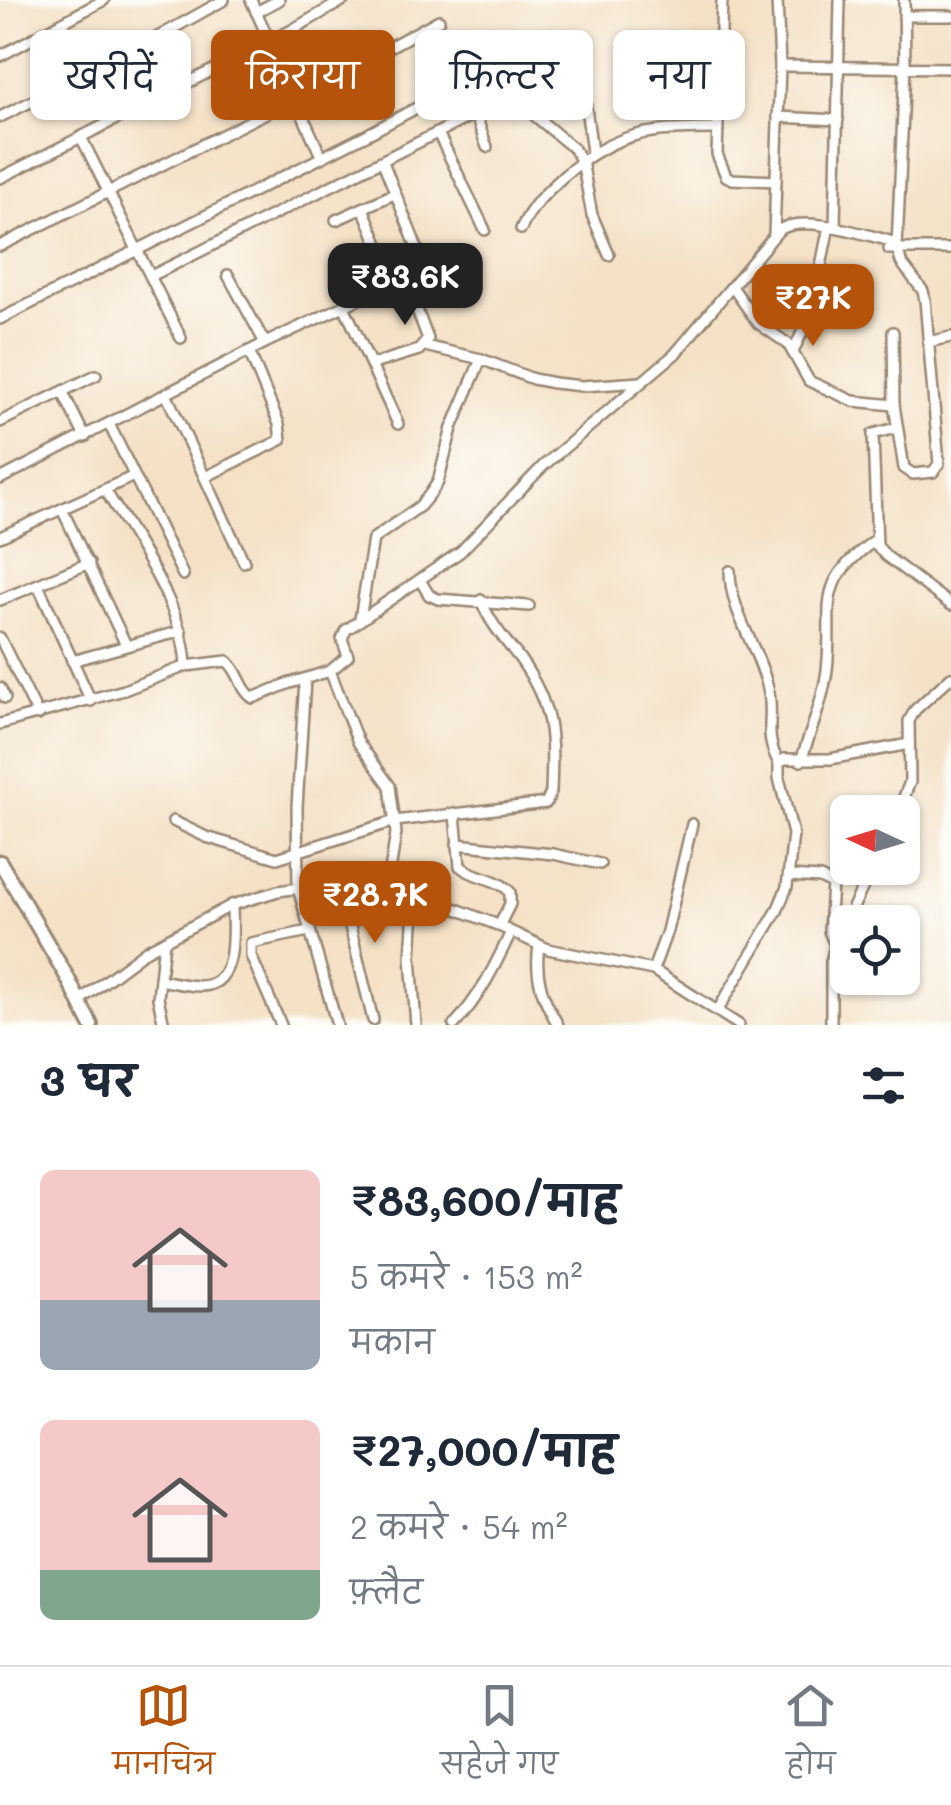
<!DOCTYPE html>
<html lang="hi">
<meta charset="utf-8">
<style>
body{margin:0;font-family:Mali,"Playpen Sans Deva",sans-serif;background:#f6f6f7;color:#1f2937;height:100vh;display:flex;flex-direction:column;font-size:38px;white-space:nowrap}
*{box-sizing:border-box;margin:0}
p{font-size:32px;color:#747a83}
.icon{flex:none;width:55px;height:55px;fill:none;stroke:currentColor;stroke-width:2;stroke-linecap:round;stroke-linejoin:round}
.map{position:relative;height:1025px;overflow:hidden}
.sheet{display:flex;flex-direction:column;background:#fff;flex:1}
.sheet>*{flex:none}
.guide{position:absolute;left:30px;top:30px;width:892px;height:90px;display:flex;gap:20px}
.needle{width:65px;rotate:274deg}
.tools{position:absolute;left:830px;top:795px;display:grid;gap:20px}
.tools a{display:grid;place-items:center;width:90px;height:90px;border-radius:15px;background:#fff;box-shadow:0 2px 8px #0004;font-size:50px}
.price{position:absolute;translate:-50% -85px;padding:0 22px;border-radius:20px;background:#b45309;color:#fff;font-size:32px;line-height:65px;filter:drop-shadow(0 2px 5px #0008)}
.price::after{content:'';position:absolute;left:50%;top:60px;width:30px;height:22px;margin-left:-15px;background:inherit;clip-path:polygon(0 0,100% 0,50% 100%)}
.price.current{background:#222;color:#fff}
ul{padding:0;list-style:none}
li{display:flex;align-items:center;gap:30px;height:250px;padding:0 40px}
li span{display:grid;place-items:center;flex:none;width:280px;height:200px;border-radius:15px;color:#555}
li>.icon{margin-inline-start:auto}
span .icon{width:120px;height:120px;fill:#fffc;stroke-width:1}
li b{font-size:42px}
h2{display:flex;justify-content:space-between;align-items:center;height:120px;padding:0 40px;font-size:42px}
.tag{padding:0 35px;border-radius:15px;background:#fff;box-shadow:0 2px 8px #0004;font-size:35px;line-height:90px}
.tag.current{background:#b45309;color:#fff}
.menu{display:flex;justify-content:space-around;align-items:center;height:140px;border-top:2px solid #e0e1e3;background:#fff;font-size:28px;color:#747a83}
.menu a{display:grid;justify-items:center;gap:5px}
.menu .current{color:#b45309}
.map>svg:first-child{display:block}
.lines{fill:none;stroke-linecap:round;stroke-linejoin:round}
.street-casing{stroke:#988672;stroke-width:14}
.secondary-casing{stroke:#988672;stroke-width:18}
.street{stroke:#fff;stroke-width:9}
.secondary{stroke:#fff;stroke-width:12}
</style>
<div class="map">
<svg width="951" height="1025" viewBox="0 0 951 1025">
<rect width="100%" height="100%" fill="#fdfcf7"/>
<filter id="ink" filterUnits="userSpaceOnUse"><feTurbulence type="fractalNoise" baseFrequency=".01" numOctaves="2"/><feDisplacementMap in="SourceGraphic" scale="20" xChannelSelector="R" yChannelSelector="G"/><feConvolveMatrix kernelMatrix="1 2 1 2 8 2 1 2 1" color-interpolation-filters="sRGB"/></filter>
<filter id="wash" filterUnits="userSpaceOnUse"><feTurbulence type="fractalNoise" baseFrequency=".0048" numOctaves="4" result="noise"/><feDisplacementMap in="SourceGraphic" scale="40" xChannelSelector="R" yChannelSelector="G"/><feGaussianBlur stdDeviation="2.25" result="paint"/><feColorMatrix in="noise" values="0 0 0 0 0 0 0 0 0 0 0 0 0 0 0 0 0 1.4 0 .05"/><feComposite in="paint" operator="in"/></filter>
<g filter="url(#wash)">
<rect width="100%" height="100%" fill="#f4e1c6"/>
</g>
<g filter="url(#ink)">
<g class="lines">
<!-- street casing -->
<g class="street-casing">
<g id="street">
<path d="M251,0L321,156"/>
<path d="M722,0L717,154L726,176L732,179L776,181"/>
<path d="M256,12L279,0"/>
<path d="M904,16H951"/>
<path d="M572,53L583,85L592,152"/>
<path d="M0,56L104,0"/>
<path d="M780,66L951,68"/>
<path d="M463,81L487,147"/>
<path d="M0,117L122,57L224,0"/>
<path d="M778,117L838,120"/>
<path d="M438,133L485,230"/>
<path d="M81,137L181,338"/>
<path d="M0,178L290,31L344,0"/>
<path d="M363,208L394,282"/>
<path d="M336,220L394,194"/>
<path d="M835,227L840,0"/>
<path d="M521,229C531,206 547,191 565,175C620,129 649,130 718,129"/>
<path d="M774,235L780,66L777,0"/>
<path d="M0,246L294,99L439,20"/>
<path d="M897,247L905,67L904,0"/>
<path d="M889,249H951"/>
<path d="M228,275L265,343"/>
<path d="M151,276L475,114"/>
<path d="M733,288L758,323L788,344L809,381L853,401L894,405"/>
<path d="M344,306L398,424"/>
<path d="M0,319L368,134L483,72L573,148L582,161L592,215L609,255"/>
<path d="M928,342L951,337"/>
<path d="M425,346L481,359L533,379L554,383L582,386L641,382"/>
<path d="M793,352L812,311L829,226"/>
<path d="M373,364L419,350L428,339L405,278"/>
<path d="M63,393L85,437"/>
<path d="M167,396L244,562"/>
<path d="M0,422L96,375"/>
<path d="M109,424L183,575"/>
<path d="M896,428L873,434L877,546L886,556L951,605"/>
<path d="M205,477L281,440L279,424L249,351"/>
<path d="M0,479L265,343L421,270V258L383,162"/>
<path d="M105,490C135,539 184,608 186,666"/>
<path d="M62,509L126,645"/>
<path d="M0,537L134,476"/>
<path d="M730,571C730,614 761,651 769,693C774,721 763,735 779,763"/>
<path d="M420,580L429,595L438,599L529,606"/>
<path d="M38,585L91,701"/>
<path d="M0,600L89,563"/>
<path d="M360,619L373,539L420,506L430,494L438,482L452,428L481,359"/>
<path d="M0,638L38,715"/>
<path d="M72,661L181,631"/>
<path d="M330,671L358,742L390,786L396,833L388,884"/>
<path d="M305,680L297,807L298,888L337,1025"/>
<path d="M0,688L5,698"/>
<path d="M0,724L124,690L186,666L227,661C240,671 240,690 253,698L287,684L330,671L348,656L342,639L346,630L460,552L543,466L675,354L778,231C800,213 863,234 890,241L897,247L901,262L923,291L925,300L939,464L933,472L913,474L904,468L894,405L893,332"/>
<path d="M801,761C810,732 823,701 827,670C835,604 811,587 875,540"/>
<path d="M898,812L910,782L909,721L915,710L951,677"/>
<path d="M455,815L460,866C475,879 497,877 510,892V904L499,926"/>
<path d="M173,821L206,837L277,858L395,821L546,803L551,792C553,736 554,707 520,659C506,641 489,622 481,600"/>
<path d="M457,844L553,854L600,864"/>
<path d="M789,876L820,878L832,884L829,931L835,945"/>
<path d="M339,882L373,1020"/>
<path d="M415,893L411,957L416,1025"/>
<path d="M539,946C534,977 543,999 558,1025"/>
<path d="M653,970L667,931L692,824"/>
<path d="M160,980C173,982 187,986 200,986C239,986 232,931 232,905"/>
<path d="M79,1001L147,950L232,905L278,891L349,881L400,887L495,924L548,949L653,970L739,1025"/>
<path d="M718,1010L777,911L787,887L793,834L779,778V763L784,759H830L909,744"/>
<path d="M164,1025L158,998L164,941"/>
<path d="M281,1025L251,956V943L309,931"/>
<path d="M454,1025C480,997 495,966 511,932"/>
<path d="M831,1025V962L835,945L872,868"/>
</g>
</g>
<!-- secondary casing -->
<g class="secondary-casing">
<path id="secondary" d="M0,862L67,977L91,1025"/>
</g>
<!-- street -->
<use href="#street" class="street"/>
<!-- secondary -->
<use href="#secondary" class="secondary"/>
</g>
</g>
</svg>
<div class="tools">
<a><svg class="needle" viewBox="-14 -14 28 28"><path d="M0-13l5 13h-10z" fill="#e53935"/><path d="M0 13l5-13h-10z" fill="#747a83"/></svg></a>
<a><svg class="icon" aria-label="locate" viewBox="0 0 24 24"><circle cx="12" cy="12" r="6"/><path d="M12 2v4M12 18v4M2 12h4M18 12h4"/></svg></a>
</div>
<b class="price current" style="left:405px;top:328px">₹83.6K</b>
<b class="price" style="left:813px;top:349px">₹27K</b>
<b class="price" style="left:375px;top:946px">₹28.7K</b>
<div class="guide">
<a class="tag">खरीदें</a>
<a class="tag current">किराया</a>
<a class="tag">फ़िल्टर</a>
<a class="tag">नया</a>
</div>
</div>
<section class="sheet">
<h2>3 घर<svg class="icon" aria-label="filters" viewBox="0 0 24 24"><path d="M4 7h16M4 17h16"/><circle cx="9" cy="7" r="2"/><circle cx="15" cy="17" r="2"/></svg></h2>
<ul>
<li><span style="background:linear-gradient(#f6c9c9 65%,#9aa5b1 0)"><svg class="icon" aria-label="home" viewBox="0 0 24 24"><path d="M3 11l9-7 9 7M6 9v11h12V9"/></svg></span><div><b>₹83,600/माह</b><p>5 कमरे · 153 m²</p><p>मकान</p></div></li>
<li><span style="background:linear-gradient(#f6c9c9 75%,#7fa58c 0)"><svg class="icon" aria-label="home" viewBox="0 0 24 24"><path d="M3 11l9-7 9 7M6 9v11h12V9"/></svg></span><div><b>₹27,000/माह</b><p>2 कमरे · 54 m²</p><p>फ़्लैट</p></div></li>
</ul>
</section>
<nav class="menu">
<a class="current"><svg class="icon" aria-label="map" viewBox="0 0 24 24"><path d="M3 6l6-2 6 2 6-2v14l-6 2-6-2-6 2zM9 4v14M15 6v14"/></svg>मानचित्र</a>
<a><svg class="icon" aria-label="saved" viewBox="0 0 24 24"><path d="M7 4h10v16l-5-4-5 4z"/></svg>सहेजे गए</a>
<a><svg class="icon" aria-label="home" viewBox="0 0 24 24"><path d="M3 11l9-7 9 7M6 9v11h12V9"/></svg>होम</a>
</nav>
